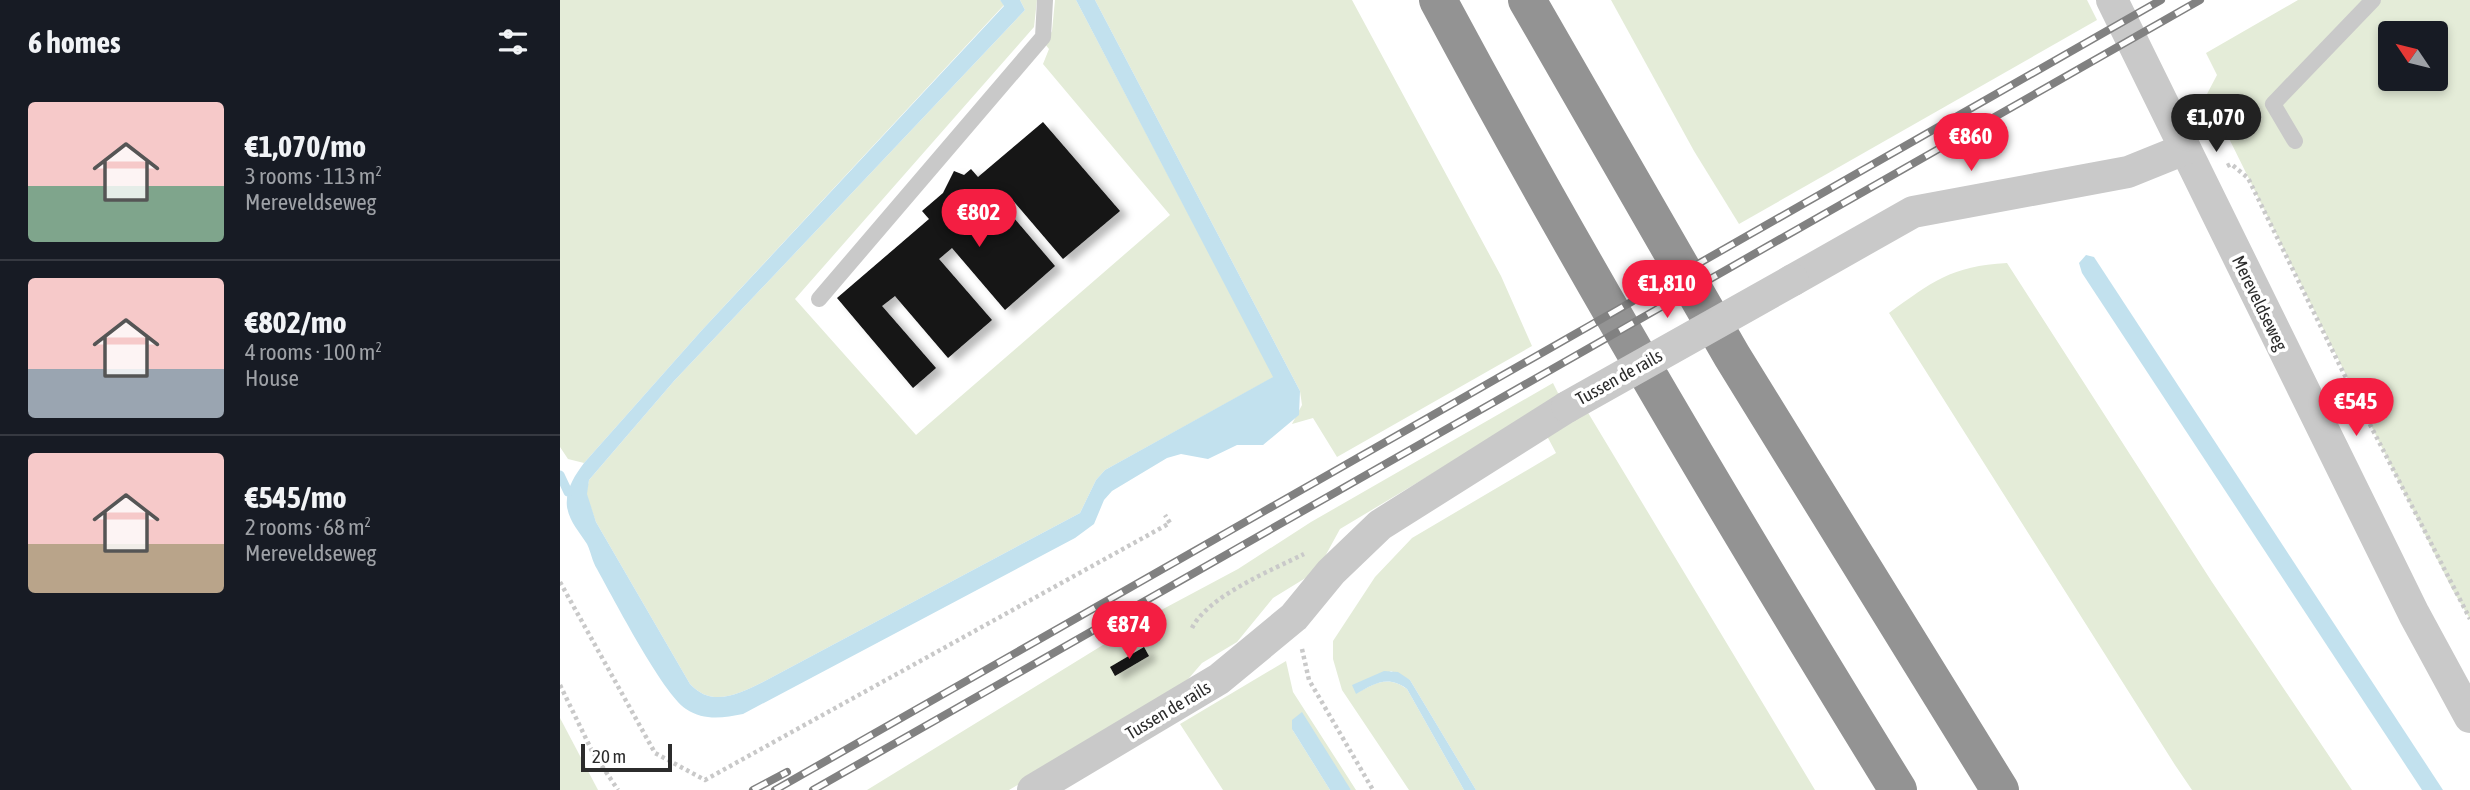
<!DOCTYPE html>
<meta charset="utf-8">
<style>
body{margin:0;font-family:"Asap Condensed",sans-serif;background:#20242c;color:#f1f3f6;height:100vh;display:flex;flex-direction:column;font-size:26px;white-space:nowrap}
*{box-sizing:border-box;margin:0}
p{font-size:23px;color:#9ea1a6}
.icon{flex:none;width:38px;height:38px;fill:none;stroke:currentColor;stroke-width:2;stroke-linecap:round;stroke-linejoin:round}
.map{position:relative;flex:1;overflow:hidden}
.panel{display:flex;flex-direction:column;background:#171b24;width:560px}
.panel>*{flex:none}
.needle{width:46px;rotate:305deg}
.tools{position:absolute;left:1818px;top:21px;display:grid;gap:14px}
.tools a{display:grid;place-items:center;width:70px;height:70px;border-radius:7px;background:#171b24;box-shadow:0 4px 10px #0003;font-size:35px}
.scale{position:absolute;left:21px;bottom:18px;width:91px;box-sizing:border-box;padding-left:7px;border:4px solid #2c2c2c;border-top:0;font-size:19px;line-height:24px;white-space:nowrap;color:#2c2c2c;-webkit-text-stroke:5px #fff;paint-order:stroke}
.price{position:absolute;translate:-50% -60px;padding:0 16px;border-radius:24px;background:#f41e42;color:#fff;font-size:23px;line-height:46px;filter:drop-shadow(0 2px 4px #0008)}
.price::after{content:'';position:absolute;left:50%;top:42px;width:21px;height:16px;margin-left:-10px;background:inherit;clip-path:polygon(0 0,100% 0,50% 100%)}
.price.selected{background:#222;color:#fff}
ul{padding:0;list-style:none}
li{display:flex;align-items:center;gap:21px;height:175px;padding:0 28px}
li+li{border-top:2px solid #363941}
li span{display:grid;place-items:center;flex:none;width:196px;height:140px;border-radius:7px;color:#555}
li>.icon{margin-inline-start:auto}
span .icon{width:84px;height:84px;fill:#fffc;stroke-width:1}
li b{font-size:30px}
h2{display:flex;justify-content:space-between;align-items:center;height:84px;padding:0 28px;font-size:30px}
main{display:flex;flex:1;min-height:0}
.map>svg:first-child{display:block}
.green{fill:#e4ecd8;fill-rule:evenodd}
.water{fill:#c2e1ee}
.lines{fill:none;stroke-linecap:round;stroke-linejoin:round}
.stream{stroke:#c2e1ee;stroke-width:9}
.building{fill:#131313;filter:url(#shadow)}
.path{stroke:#c9c9c9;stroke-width:4.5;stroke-dasharray:3.5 3.5;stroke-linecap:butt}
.service{stroke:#c9c9c9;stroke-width:16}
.minor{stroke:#c9c9c9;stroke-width:32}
.motorway{stroke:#939393;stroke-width:38}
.rail-casing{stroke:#818181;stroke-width:8}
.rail{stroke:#fff;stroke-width:5;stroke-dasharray:16;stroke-linecap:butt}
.minor-bridge{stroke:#c9c9c9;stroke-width:32}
.labels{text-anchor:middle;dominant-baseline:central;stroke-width:7;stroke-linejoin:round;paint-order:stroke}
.street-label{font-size:18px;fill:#2c2c2c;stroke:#fff}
</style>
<main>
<section class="panel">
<h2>6 homes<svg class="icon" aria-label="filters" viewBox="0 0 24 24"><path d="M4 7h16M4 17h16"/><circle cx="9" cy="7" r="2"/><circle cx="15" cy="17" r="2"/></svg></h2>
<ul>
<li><span style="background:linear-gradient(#f6c9c9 60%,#7fa58c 0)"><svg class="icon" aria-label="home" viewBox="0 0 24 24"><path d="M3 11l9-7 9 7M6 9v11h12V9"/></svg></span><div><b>€1,070/mo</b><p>3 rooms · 113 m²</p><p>Mereveldseweg</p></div></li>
<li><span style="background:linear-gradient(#f6c9c9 65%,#9aa5b1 0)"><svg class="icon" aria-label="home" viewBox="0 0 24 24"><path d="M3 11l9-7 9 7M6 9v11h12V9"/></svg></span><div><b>€802/mo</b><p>4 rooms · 100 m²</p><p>House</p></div></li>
<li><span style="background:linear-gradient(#f6c9c9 65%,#b9a48a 0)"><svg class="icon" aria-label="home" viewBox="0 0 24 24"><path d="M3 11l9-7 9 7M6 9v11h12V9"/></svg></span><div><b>€545/mo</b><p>2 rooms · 68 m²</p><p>Mereveldseweg</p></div></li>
</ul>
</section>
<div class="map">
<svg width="1910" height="790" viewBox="0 0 1910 790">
<defs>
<filter id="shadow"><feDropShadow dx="8" dy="4.5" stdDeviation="3.5" flood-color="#0004"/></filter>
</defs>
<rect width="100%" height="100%" fill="#fff"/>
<!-- green -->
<g class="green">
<path d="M0,0H440L444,5L142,330L24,463L8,459L0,447Z"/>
<path d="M460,0H477L474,27L235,299L356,435L610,215L483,64L489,49L485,44L492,31L495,0H516L714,377L545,470L536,480L520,513L203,682C178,694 152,708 130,684L36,522L26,494L29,480L114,381L465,10Z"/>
<path d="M535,0H792L941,276L972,346L777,457L753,418L732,424L742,405L740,391Z"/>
<path d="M1051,0H1527L1537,20L1179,224L1134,151Z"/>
<path d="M1738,0H1910V619L1892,589L1647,94L1657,75L1646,53ZM1830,33H1876V79H1830Z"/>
<path d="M1447,263L1652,582L1792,790H1632L1615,765L1329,313C1372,282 1391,266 1447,263Z"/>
<path d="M993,383L1000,397L780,529L757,571L713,598L677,642L642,663L617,692L449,790H307L590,616L678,569L751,522Z"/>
<path d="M1027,411L1255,790H916L850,680L831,671L797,693C815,683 828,675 847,689L904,790H849L782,690L773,659V641L815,577L852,538L996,453L987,436Z"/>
<path d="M726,661L733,692L796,790H791L732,729L770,790H663L620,724Z"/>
<path d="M0,718L38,790H0Z"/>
</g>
<!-- water -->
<g class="water">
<path d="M440,0H460L465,10L114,381L29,480L27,494L36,522L130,684C152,708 178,694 203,682L520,513L536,480L545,470L713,377L516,0H535L740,391L739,415L703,445H677L648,459L621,454L607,458L552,491L544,500L534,524L515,538L183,714C163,718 144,721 126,709C103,694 53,598 37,569C32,561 31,552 27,544C19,531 10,523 7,507C5,490 15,475 24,463L142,330L444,6Z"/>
<path d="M1526,255L1534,257L1883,790H1862L1522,273L1519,263Z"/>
<path d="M824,671L838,672L850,680L916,790H904L847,689C828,675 815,683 796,694L792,685Z"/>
<path d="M742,712L791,790H770L732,729V720Z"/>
</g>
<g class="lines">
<!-- stream -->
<path class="stream" d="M0,475L8,492"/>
</g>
<!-- building -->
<g class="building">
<path d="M483,122L560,211L503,259L450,197L442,204L495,266L445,310L392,248L379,259L432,320L388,358L335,296L322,306L376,368L353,388L277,298L369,219L362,211L383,193L394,171L404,175L411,169L418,177Z"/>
<path d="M584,647L589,656L555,676L550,667Z"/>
</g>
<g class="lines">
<!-- path -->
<g class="path">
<path d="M1667,166L1671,164L1688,178L1783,372L1910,619"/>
<path d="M0,582L95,753L145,780L610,523L605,515"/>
<path d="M632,628C648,596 712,570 744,554"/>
<path d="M742,649L749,680L813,790"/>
<path d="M0,685L32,751L58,790"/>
</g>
<!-- service -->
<g class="service">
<path d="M1735,141L1713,104L1813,0"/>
<path d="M259,299L483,37L485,0"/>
</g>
<!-- minor -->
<g class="minor">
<path d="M1552,0L1854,614L1910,717"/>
<path d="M1233,280L1353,212L1568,172L1625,149"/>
<path d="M473,790L659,679L734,617L771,572L820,525L1007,407"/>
</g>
<!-- motorway -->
<g class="motorway">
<path d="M878,0C1022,269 1178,530 1338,790"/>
<path d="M967,0L1172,356L1440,790"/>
</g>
<!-- rail casing -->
<g class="rail-casing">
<g id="rail">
<path d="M193,790L227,772"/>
<path d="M215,790L1601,0"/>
<path d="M253,790L1640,0"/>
</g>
</g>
<!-- rail -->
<use href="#rail" class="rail"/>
<!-- minor-bridge -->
<path class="minor-bridge" d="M1007,407L1233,280"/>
</g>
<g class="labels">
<!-- street labels -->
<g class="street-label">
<text transform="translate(1700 303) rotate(64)">Mereveldseweg</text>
<text transform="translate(1059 377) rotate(-29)">Tussen de rails</text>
<text transform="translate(608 710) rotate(-31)">Tussen de rails</text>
</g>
</g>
</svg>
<div class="tools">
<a><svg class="needle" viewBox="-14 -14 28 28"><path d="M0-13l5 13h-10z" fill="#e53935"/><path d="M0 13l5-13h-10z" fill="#9ea1a6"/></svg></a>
</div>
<div class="scale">20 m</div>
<b class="price selected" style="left:1656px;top:154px">€1,070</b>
<b class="price" style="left:1411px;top:173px">€860</b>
<b class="price" style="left:419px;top:249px">€802</b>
<b class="price" style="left:1107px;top:320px">€1,810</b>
<b class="price" style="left:1796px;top:438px">€545</b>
<b class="price" style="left:569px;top:661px">€874</b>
</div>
</main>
